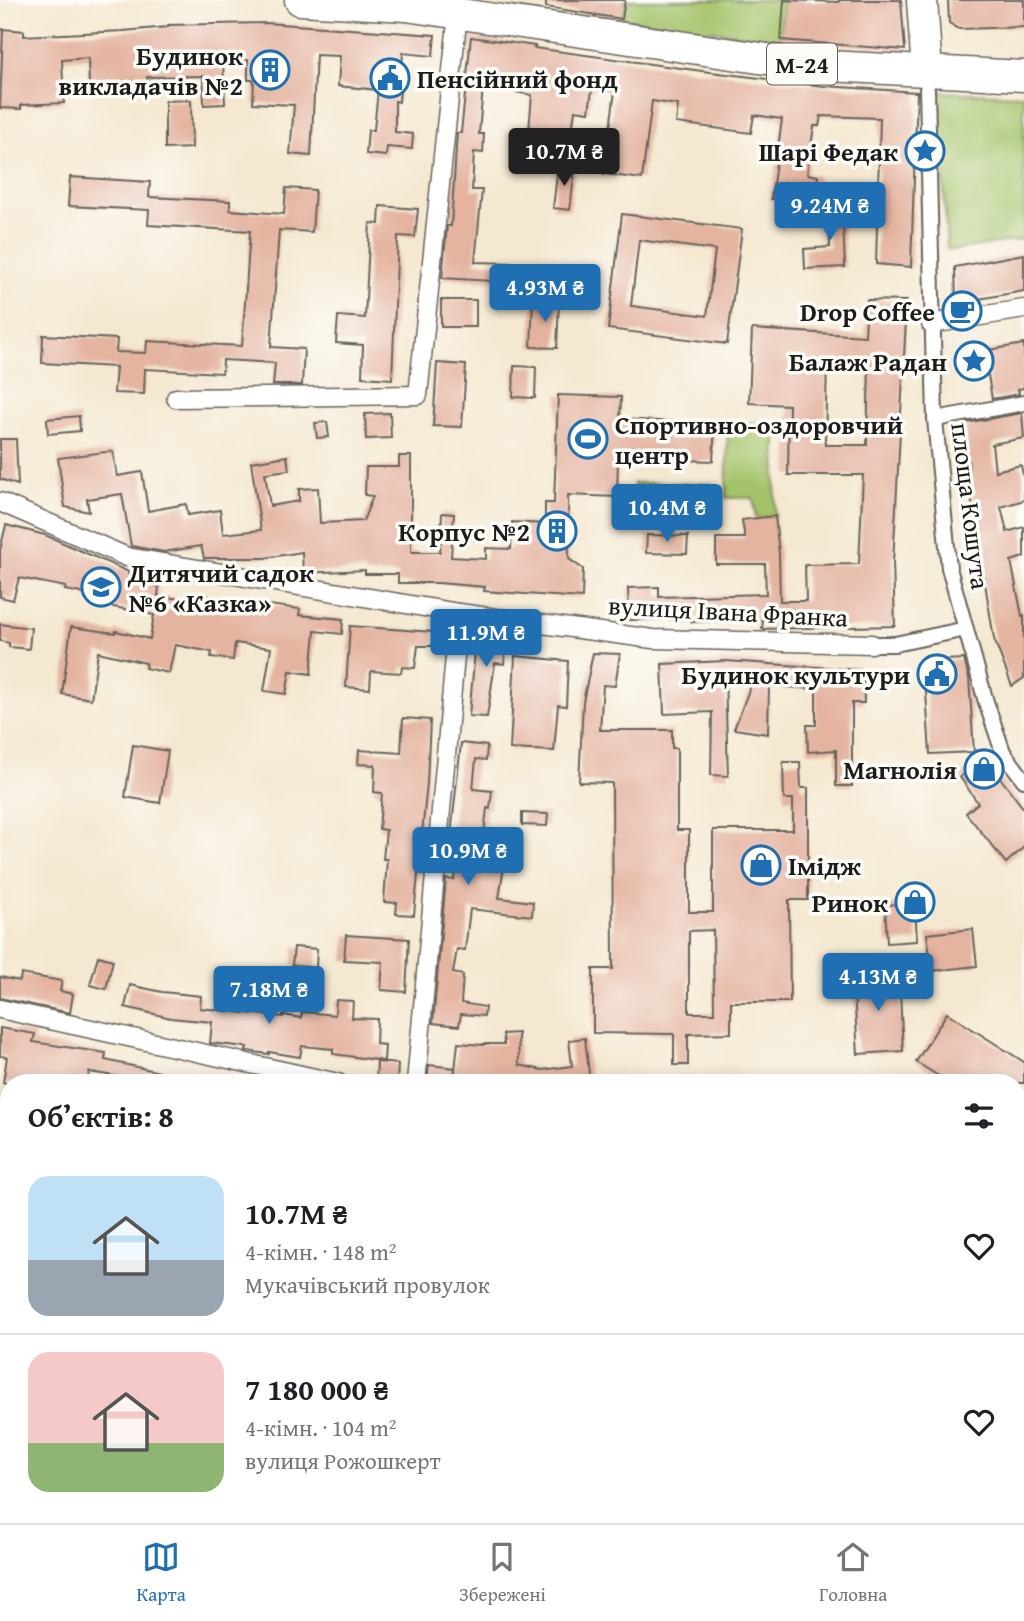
<!DOCTYPE html>
<html lang="uk">
<meta charset="utf-8">
<style>
body{margin:0;font-family:"Gentium Book Plus",serif;background:#f2f2f2;color:#202124;height:100vh;display:flex;flex-direction:column;font-size:26px;white-space:nowrap}
*{box-sizing:border-box;margin:0}
p{font-size:23px;color:#757577}
.icon{flex:none;width:38px;height:38px;fill:none;stroke:currentColor;stroke-width:2;stroke-linecap:round;stroke-linejoin:round}
.map{position:relative;flex:1;overflow:hidden}
.sheet{position:absolute;left:0px;top:1074px;width:1026px;height:450px;display:flex;flex-direction:column;background:#fff;border-radius:28px 28px 0 0;box-shadow:0 4px 18px #0003}
.sheet>*{flex:none}
.price{position:absolute;translate:-50% -60px;padding:0 16px;border-radius:7px;background:#1f6fb2;color:#fff;font-size:23px;line-height:46px;filter:drop-shadow(0 2px 4px #0008)}
.price::after{content:'';position:absolute;left:50%;top:42px;width:21px;height:16px;margin-left:-10px;background:inherit;clip-path:polygon(0 0,100% 0,50% 100%)}
.price.selected{background:#222;color:#fff}
ul{padding:0;list-style:none}
li{display:flex;align-items:center;gap:21px;height:175px;padding:0 28px}
li+li{border-top:2px solid #e0e0e0}
li span{display:grid;place-items:center;flex:none;width:196px;height:140px;border-radius:21px;color:#555}
li>.icon{margin-inline-start:auto}
span .icon{width:84px;height:84px;fill:#fffc;stroke-width:1}
li b{font-size:30px}
h2{display:flex;justify-content:space-between;align-items:center;height:84px;padding:0 28px;font-size:30px}
.tab-bar{display:flex;justify-content:space-around;align-items:center;height:98px;border-top:2px solid #e0e0e0;background:#fff;font-size:19px;color:#757577}
.tab-bar a{display:grid;justify-items:center;gap:4px}
.tab-bar .selected{color:#1f6fb2}
.map>svg:first-child{display:block}
.green{fill:#a5c36a;stroke:#607043;stroke-width:2}
.building{fill:#e4b4a0;fill-rule:evenodd}
.lines{fill:none;stroke-linecap:round;stroke-linejoin:round}
.pedestrian-casing{stroke:#68635b;stroke-width:18}
.minor-casing{stroke:#68635b;stroke-width:21}
.tertiary-casing{stroke:#68635b;stroke-width:26}
.trunk-casing{stroke:#68635b;stroke-width:33}
.pedestrian{stroke:#fff;stroke-width:14}
.minor{stroke:#fff;stroke-width:18}
.tertiary{stroke:#fff;stroke-width:23}
.trunk{stroke:#fff;stroke-width:30}
.labels{text-anchor:middle;dominant-baseline:central;stroke-width:7;stroke-linejoin:round;paint-order:stroke}
.shield{fill:#fdfcf7;stroke:#605f5e;stroke-width:2}
.shield-label{font-size:24px;font-weight:bold;fill:#1c1c1c}
.poi-label{font-size:26px;font-weight:bold;fill:#1c1c1c;stroke:#fdfcf7;text-anchor:end}
.street-label{font-size:26px;fill:#1c1c1c;stroke:#fdfcf7}
</style>
<div class="map">
<svg width="1024" height="1523" viewBox="0 0 1024 1523">
<rect width="100%" height="100%" fill="#fdfcf7"/>
<filter id="ink" filterUnits="userSpaceOnUse"><feTurbulence type="fractalNoise" baseFrequency=".0143" numOctaves="2"/><feDisplacementMap in="SourceGraphic" scale="14" xChannelSelector="R" yChannelSelector="G"/><feConvolveMatrix kernelMatrix="1 2 1 2 8 2 1 2 1" color-interpolation-filters="sRGB"/></filter>
<filter id="wash" filterUnits="userSpaceOnUse"><feTurbulence type="fractalNoise" baseFrequency=".00686" numOctaves="4" result="noise"/><feDisplacementMap in="SourceGraphic" scale="28" xChannelSelector="R" yChannelSelector="G"/><feGaussianBlur stdDeviation="1.57" result="paint"/><feColorMatrix in="noise" values="0 0 0 0 0 0 0 0 0 0 0 0 0 0 0 0 0 1.4 0 .05"/><feComposite in="paint" operator="in"/></filter>
<g filter="url(#wash)">
<rect width="100%" height="100%" fill="#f4e8d0"/>
<!-- green -->
<g class="green">
<path d="M625,0H784L781,40L622,19Z"/>
<path d="M939,92L1024,95V239L955,250L947,249Z"/>
<path d="M728,424H776L775,516L756,518L753,498H726Z"/>
<path d="M634,483L711,484L710,527L634,525Z"/>
</g>
<g id="blocks">
<!-- building -->
<g class="building">
<path d="M546,0H625L622,19L546,7Z"/>
<path d="M784,0L839,2V0H901L905,50L781,40Z"/>
<path d="M948,0H1024V27L959,29L949,23Z"/>
<path d="M266,23L435,35L433,56L403,53L399,102L395,101V132L413,134L412,149L387,147L386,156L366,154L368,130H374L378,90L338,86L340,56L316,55L311,156L290,154L294,105L253,103L254,80H248V60L223,62L225,104L204,105L203,76L147,77L148,83L89,85L88,58L62,60L64,103L21,105V109L0,108L3,29L24,31V36L123,31L168,27V25Z"/>
<path d="M471,37L535,46L534,48L702,71L824,86L917,92L911,267L876,264L880,118L821,116L819,126H814L807,174L818,176L814,205L771,199L782,119L754,115L751,133L676,123L678,105L652,101L642,179L604,174L615,91L592,89L589,112L575,110L568,161L554,159L555,145L528,142L532,95L483,86L479,134H484L483,153L474,152L472,190H482L475,262L511,263L510,282L442,278L447,226H451L457,133H461Z"/>
<path d="M191,100L192,148L165,149V101Z"/>
<path d="M558,166L575,168L570,210L553,208Z"/>
<path d="M70,177L150,182L149,197L230,201V210L284,214L286,188L315,190L312,232L279,230L271,347L304,349L302,385H273L275,363L223,360L222,373L145,369L144,394L114,393L116,367L42,363L43,335L117,339L116,352L146,353L147,341L242,346L250,231L148,225L149,210L68,206Z"/>
<path d="M828,199H842L845,267L805,269L804,249L830,247Z"/>
<path d="M380,206L418,209L415,237L398,236L392,379L362,377L363,345L336,343L338,316L365,318L370,223L379,224Z"/>
<path d="M622,214L742,229L727,344L608,329ZM639,240L715,250L707,316L631,306Z"/>
<path d="M1024,254V291L956,303L955,267Z"/>
<rect x="441" y="300" width="35" height="27"/>
<path d="M533,300L559,301L557,348L531,347Z"/>
<path d="M867,300L907,301L893,563L895,626L762,629L763,620L691,622V619L629,620L628,588L659,587V597L766,594L765,564H716V538H745L742,520L775,516L779,554L780,601H806L805,565L859,564L863,475H788L789,405L749,403L752,329L865,336ZM827,362L869,363L867,445H825Z"/>
<path d="M1024,344V388L1018,389L1019,394L992,399L988,375L966,379L963,362L984,359L983,351Z"/>
<path d="M437,363L466,365L462,427L433,426Z"/>
<path d="M514,366L536,367L535,398L513,397Z"/>
<path d="M558,395L621,397L620,419L715,424L713,461L618,458L617,497L568,495L569,559L583,569L582,598L484,591L485,587L438,583H398V574H365V570L303,573L302,552L265,558H204L201,546L164,552L131,546L122,494L87,499L89,512L65,507L58,458L113,451L117,476L142,472L148,511L186,504L188,515L220,510L223,534L261,530L251,462L287,456L289,470L265,473L270,506L299,501V489L318,488L320,523L363,521L373,496L365,495L366,467H399V456H411V552H440L442,513L454,514L451,557L486,559V548L511,549L512,522L545,524V503H554Z"/>
<path d="M390,413L391,438L366,439L365,414Z"/>
<path d="M1022,413L1024,438L992,444L995,471L1021,465L1024,480V500L1001,507L1007,532L1024,527V557L1011,561L1022,616L1024,615V678L1012,686L994,639L971,497L965,423Z"/>
<path d="M79,416L80,431L48,434L47,419Z"/>
<path d="M327,422L329,437L317,438L315,423Z"/>
<path d="M0,439H16L18,485L0,479Z"/>
<path d="M6,525L45,535L129,572L128,574L159,587L158,596L188,600L190,592L216,598L300,609L299,615L343,619L342,634L315,631L311,674L290,671L286,694L264,691L271,648L235,643L233,660L211,657L212,652L175,645L169,673L145,668L146,663L98,652L91,699L62,694L71,627L115,633L116,631L150,639L154,615L104,605L81,593L65,590L66,587L19,578L13,600L0,597V550Z"/>
<path d="M647,535L688,536L687,554L646,553Z"/>
<path d="M0,624L31,628L29,649L9,647V643L0,641Z"/>
<path d="M350,626L433,632V646H418L415,668L402,667L401,673L371,671L370,689L346,687Z"/>
<path d="M477,630L507,633L504,664L495,663L487,717L469,716Z"/>
<path d="M593,653L620,654L615,686L603,685L600,730H672V748H677V830H689V912H713V830H793V799H784L783,762H800L801,788H808V900H789L790,1002H731V1033L688,1034V1065H674V1034L593,1033V969H613L612,783L579,782L583,702ZM713,930L714,1013H689V931Z"/>
<path d="M515,656L568,661L566,706L558,705L554,751L510,749Z"/>
<path d="M964,659L969,678L974,752L930,754L924,661Z"/>
<path d="M725,661L863,670L864,703H852V786H836V750L808,752L807,725H816V689L769,686L768,734L734,729L754,677L725,674L728,776L711,775L712,712L664,714L662,664Z"/>
<path d="M403,718L430,720L427,783L414,915L396,914L397,903L384,902L387,859H383L386,830L379,829L382,793L374,792L375,765L358,764L359,750L401,753Z"/>
<path d="M461,743L487,746L486,760L476,759L473,789L492,791L490,809L487,808L482,850L506,854L499,898L533,902L532,916L470,909L465,950L457,949L453,973L463,975L461,1003L485,1007L484,1016L461,1014L459,1026L433,1023L446,879L454,880L459,844H450Z"/>
<path d="M133,745L168,751L160,803L125,797Z"/>
<path d="M985,758L1024,809V847L1006,863L966,813L978,803L960,777Z"/>
<path d="M522,813L548,814L547,826L522,825Z"/>
<path d="M915,903L917,941L887,943L885,905Z"/>
<path d="M973,929L977,966L932,971L927,934Z"/>
<path d="M346,935L409,939L406,992L381,990L383,962L344,960Z"/>
<path d="M294,947L317,949L316,968L292,965Z"/>
<path d="M98,956L113,960L106,989L90,985Z"/>
<path d="M899,973L903,1051L858,1054L853,976Z"/>
<path d="M21,974L62,981L60,991L73,994L70,1013L0,998V977L20,981Z"/>
<path d="M130,985L162,992L201,996L200,1008L283,1017V1015L301,1018L302,1012L335,1015L336,1000L353,1001L352,1018L377,1019L376,1044L385,1045L384,1061L333,1054V1049L302,1046L300,1057L269,1052V1054L246,1051L247,1047L210,1043L212,1022L171,1018L125,1007Z"/>
<path d="M947,1013L1024,1062V1083H950L916,1062Z"/>
<path d="M0,1028L35,1034L33,1042L106,1053L105,1060L187,1078L186,1083H121L122,1077L89,1072L87,1083H3L7,1057L0,1056Z"/>
<path d="M518,1033L519,1065L542,1070L572,1066L569,1040L585,1038L590,1083H482V1081L454,1079L458,1043L483,1045V1044H504L503,1034Z"/>
<path d="M377,1062L398,1064L397,1083H376Z"/>
<path d="M429,1065L455,1068L454,1083H427Z"/>
</g>
</g>
</g>
<g filter="url(#ink)">
<use href="#blocks" fill-opacity="0" stroke="#68635b" stroke-width="2"/>
<g class="lines">
<!-- pedestrian casing -->
<g class="pedestrian-casing">
<g id="pedestrian">
<path d="M927,89L935,419L949,568L986,702L1003,752L1024,780"/>
<path d="M935,419L1024,403"/>
<path d="M872,644H895L966,629"/>
</g>
</g>
<!-- minor casing -->
<g class="minor-casing">
<g id="minor">
<path d="M931,324L1024,309"/>
<path d="M176,398L418,395L458,13"/>
<path d="M0,502L127,557L459,613L653,639L872,644"/>
<path d="M0,1009L338,1083"/>
<path d="M416,1083L459,613"/>
<path d="M1017,1235L1024,1237"/>
<path d="M0,1371L9,1373"/>
<path d="M598,1516L607,1523"/>
<path d="M498,1523L506,1516"/>
</g>
</g>
<!-- tertiary casing -->
<g class="tertiary-casing">
<g id="tertiary">
<path d="M0,1441L9,1445"/>
<path d="M150,1516L166,1523"/>
</g>
</g>
<!-- trunk casing -->
<g class="trunk-casing">
<g id="trunk">
<path d="M300,0L406,6L808,65L1024,76"/>
<path d="M922,0L927,72"/>
</g>
</g>
<!-- pedestrian -->
<use href="#pedestrian" class="pedestrian"/>
<!-- minor -->
<use href="#minor" class="minor"/>
<!-- tertiary -->
<use href="#tertiary" class="tertiary"/>
<!-- trunk -->
<use href="#trunk" class="trunk"/>
</g>
</g>
<!-- icons -->
<defs>
<g id="building-ring" transform="scale(2.0125)"><circle r="9.5" fill="#fdfcf7" stroke="#1f6fb2" stroke-width="1.5"/><path d="M-4-6H4V6H1V3H-1V6H-4ZM-2.5-4.3h1.7v1.8h-1.7ZM.8-4.3h1.7v1.8H.8ZM-2.5-1h1.7V.8h-1.7ZM.8-1h1.7V.8H.8Z" fill="#1f6fb2"/></g>
<g id="civic-ring" transform="scale(2.0125)"><circle r="9.5" fill="#fdfcf7" stroke="#1f6fb2" stroke-width="1.5"/><path d="M-.6-6.5H3V-4.5H.6V-3L4-1V1h2V6H-6V1h2V-1L-.6-3ZM-1.2 2.5V6h2.4V2.5Z" fill="#1f6fb2"/></g>
<g id="sight-ring" transform="scale(2.0125)"><circle r="9.5" fill="#fdfcf7" stroke="#1f6fb2" stroke-width="1.5"/><path d="M0-6L1.8-2.2L6-1.7L2.9 1.2L3.7 5.4L0 3.3L-3.7 5.4L-2.9 1.2L-6-1.7L-1.8-2.2Z" fill="#1f6fb2"/></g>
<g id="cafe-ring" transform="scale(2.0125)"><circle r="9.5" fill="#fdfcf7" stroke="#1f6fb2" stroke-width="1.5"/><path d="M-5.5-4.5H6V0H3Q3 3.5 0 3.5H-2.5Q-5.5 3.5-5.5 0ZM3-3.2v2h1.7v-2ZM-6 4.5H4V6H-6Z" fill="#1f6fb2"/></g>
<g id="stadium-ring" transform="scale(2.0125)"><circle r="9.5" fill="#fdfcf7" stroke="#1f6fb2" stroke-width="1.5"/><path d="M0-5a6.5 5 0 1 0 0 10a6.5 5 0 1 0 0-10ZM-3.5-1.8h7v3.6h-7Z" fill="#1f6fb2"/></g>
<g id="school-ring" transform="scale(2.0125)"><circle r="9.5" fill="#fdfcf7" stroke="#1f6fb2" stroke-width="1.5"/><path d="M0-5L7-2L0 1L-7-2ZM-4 1L0 2.5L4 1V4Q0 6-4 4Z" fill="#1f6fb2"/></g>
<g id="shop-ring" transform="scale(2.0125)"><circle r="9.5" fill="#fdfcf7" stroke="#1f6fb2" stroke-width="1.5"/><path d="M-5-2.5h2.3a2.7 3.5 0 0 1 5.4 0H5L5.5 6h-11ZM-1.5-2.5h3a1.5 2.3 0 0 0-3 0Z" fill="#1f6fb2"/></g>
</defs>
<g fill-rule="evenodd">
<use href="#building-ring" x="270" y="70"/>
<use href="#civic-ring" x="390" y="78"/>
<use href="#sight-ring" x="925" y="151"/>
<use href="#cafe-ring" x="962" y="311"/>
<use href="#sight-ring" x="974" y="361"/>
<use href="#stadium-ring" x="588" y="439"/>
<use href="#building-ring" x="557" y="531"/>
<use href="#school-ring" x="101" y="587"/>
<use href="#civic-ring" x="937" y="674"/>
<use href="#shop-ring" x="984" y="769"/>
<use href="#shop-ring" x="761" y="865"/>
<use href="#shop-ring" x="915" y="902"/>
</g>
<g class="labels">
<!-- shield labels -->
<rect class="shield" x="767" y="43.5" width="70" height="41" rx="5"/>
<g class="shield-label">
<text x="802" y="64">М-24</text>
</g>
<!-- poi labels -->
<g class="poi-label">
<text x="243" y="55">Будинок<tspan x="243" dy="30">викладачів №2</tspan></text>
<text x="417" y="78" text-anchor="start">Пенсійний фонд</text>
<text x="898" y="151">Шарі Федак</text>
<text x="935" y="311">Drop Coffee</text>
<text x="947" y="361">Балаж Радан</text>
<text x="615" y="424" text-anchor="start">Спортивно-оздоровчий<tspan x="615" dy="30">центр</tspan></text>
<text x="530" y="531">Корпус №2</text>
<text x="128" y="572" text-anchor="start">Дитячий садок<tspan x="128" dy="30">№6 «Казка»</tspan></text>
<text x="910" y="674">Будинок культури</text>
<text x="957" y="769">Магнолія</text>
<text x="788" y="865" text-anchor="start">Імідж</text>
<text x="888" y="902">Ринок</text>
</g>
<!-- street labels -->
<g class="street-label">
<text transform="translate(971 506) rotate(83)">площа Кошута</text>
<text transform="translate(728 611) rotate(3)">вулиця Івана Франка</text>
</g>
</g>
</svg>
<b class="price selected" style="left:564px;top:188px">10.7M ₴</b>
<b class="price" style="left:830px;top:242px">9.24M ₴</b>
<b class="price" style="left:545px;top:324px">4.93M ₴</b>
<b class="price" style="left:667px;top:544px">10.4M ₴</b>
<b class="price" style="left:486px;top:669px">11.9M ₴</b>
<b class="price" style="left:468px;top:887px">10.9M ₴</b>
<b class="price" style="left:878px;top:1013px">4.13M ₴</b>
<b class="price" style="left:269px;top:1026px">7.18M ₴</b>
<section class="sheet">
<h2>Об’єктів: 8<svg class="icon" aria-label="filters" viewBox="0 0 24 24"><path d="M4 7h16M4 17h16"/><circle cx="9" cy="7" r="2"/><circle cx="15" cy="17" r="2"/></svg></h2>
<ul>
<li><span style="background:linear-gradient(#bfe0f5 60%,#9aa5b1 0)"><svg class="icon" aria-label="home" viewBox="0 0 24 24"><path d="M3 11l9-7 9 7M6 9v11h12V9"/></svg></span><div><b>10.7M ₴</b><p>4-кімн. · 148 m²</p><p>Мукачівський провулок</p></div><svg class="icon" aria-label="heart" viewBox="0 0 24 24"><path d="M12 20l-8-8c-3-5 5-10 8-4 3-6 11-1 8 4z"/></svg></li>
<li><span style="background:linear-gradient(#f6c9c9 65%,#8fb573 0)"><svg class="icon" aria-label="home" viewBox="0 0 24 24"><path d="M3 11l9-7 9 7M6 9v11h12V9"/></svg></span><div><b>7 180 000 ₴</b><p>4-кімн. · 104 m²</p><p>вулиця Рожошкерт</p></div><svg class="icon" aria-label="heart" viewBox="0 0 24 24"><path d="M12 20l-8-8c-3-5 5-10 8-4 3-6 11-1 8 4z"/></svg></li>
</ul>
</section>
</div>
<nav class="tab-bar">
<a class="selected"><svg class="icon" aria-label="map" viewBox="0 0 24 24"><path d="M3 6l6-2 6 2 6-2v14l-6 2-6-2-6 2zM9 4v14M15 6v14"/></svg>Карта</a>
<a><svg class="icon" aria-label="saved" viewBox="0 0 24 24"><path d="M7 4h10v16l-5-4-5 4z"/></svg>Збережені</a>
<a><svg class="icon" aria-label="home" viewBox="0 0 24 24"><path d="M3 11l9-7 9 7M6 9v11h12V9"/></svg>Головна</a>
</nav>
